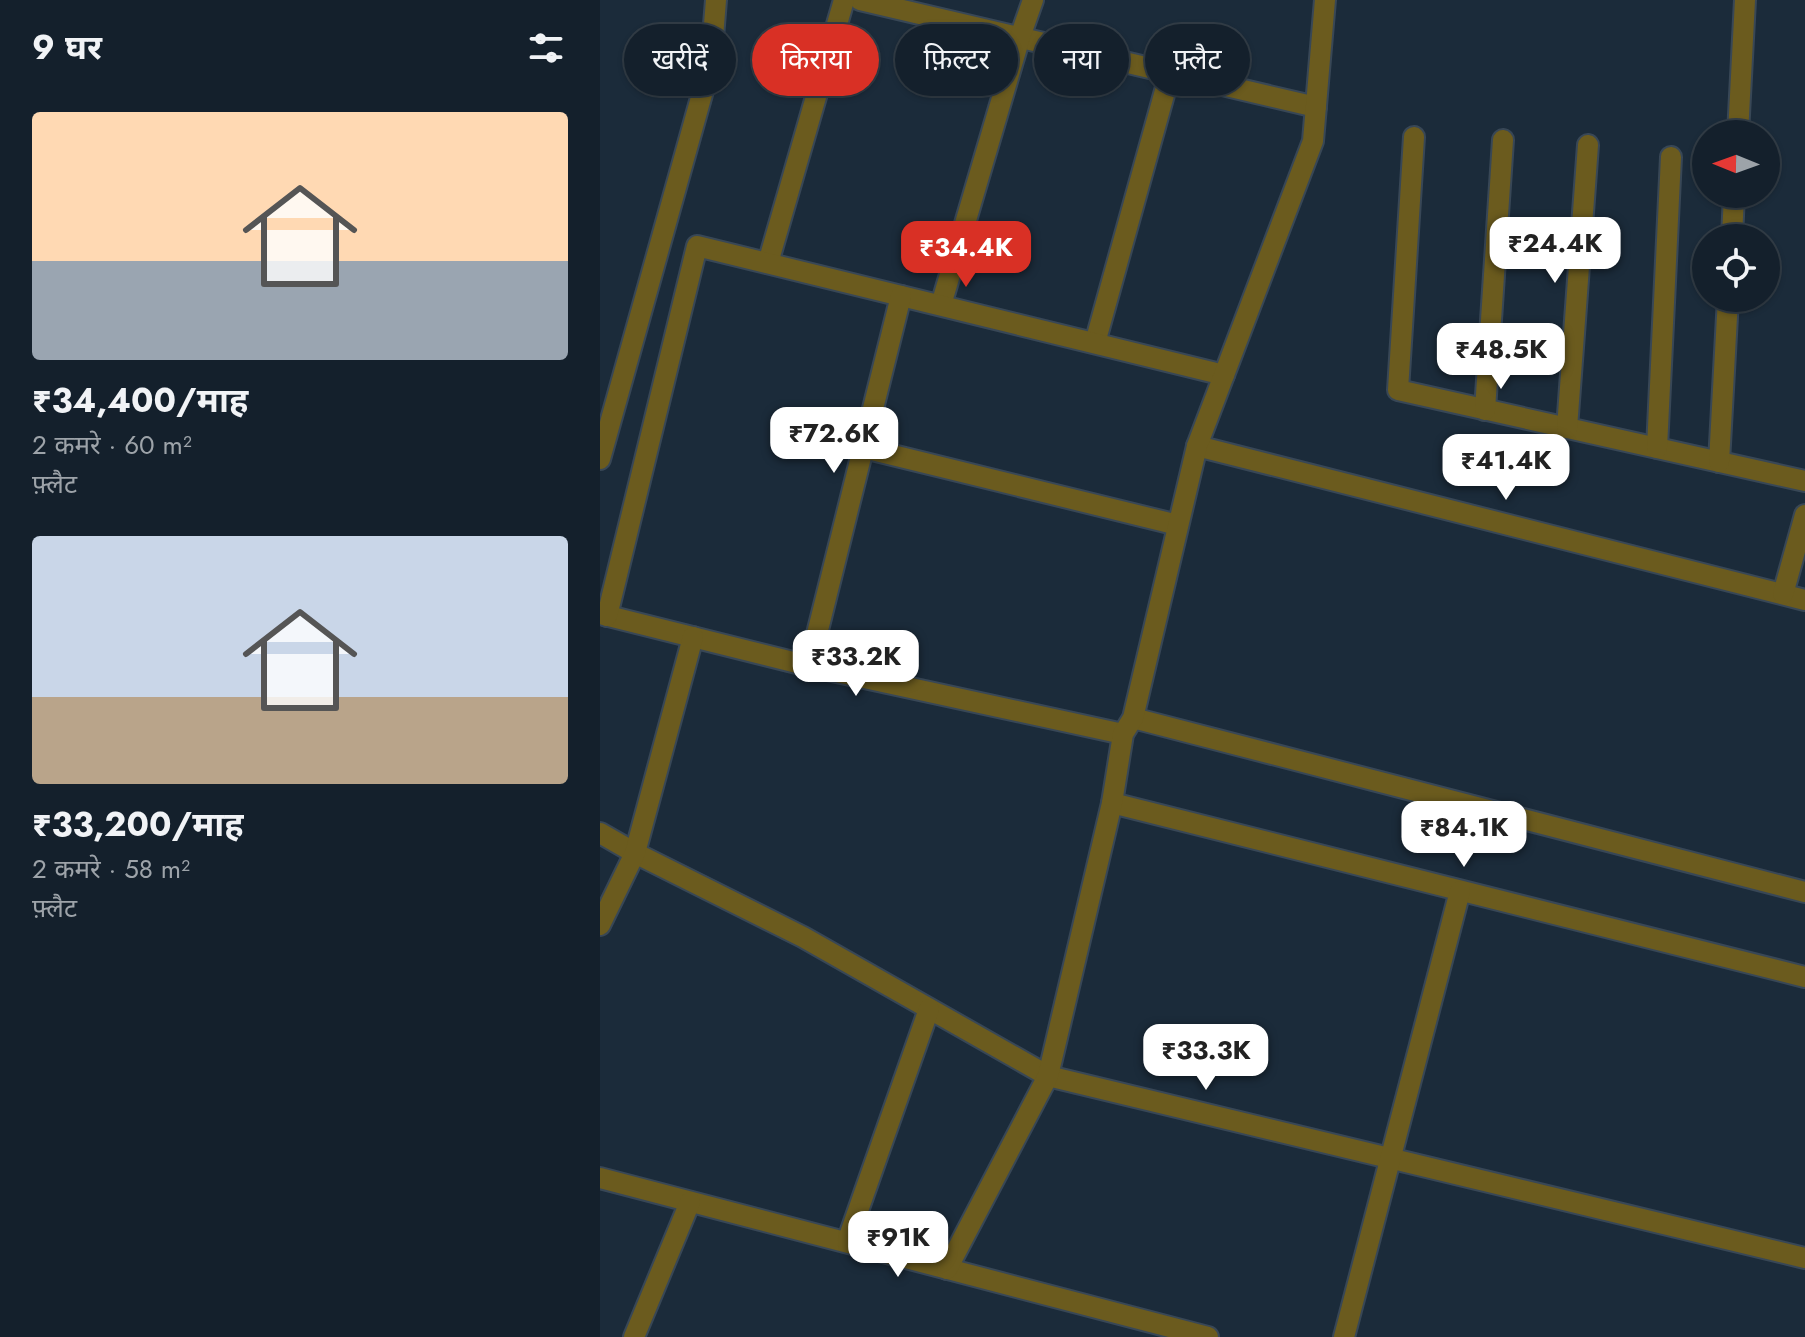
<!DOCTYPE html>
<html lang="hi">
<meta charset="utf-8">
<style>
body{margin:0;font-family:Jost,"Noto Sans Devanagari",sans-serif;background:#212d38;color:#f1f3f6;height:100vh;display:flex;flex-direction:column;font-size:30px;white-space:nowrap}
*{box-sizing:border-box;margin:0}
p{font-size:26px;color:#9da3a9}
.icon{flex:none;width:44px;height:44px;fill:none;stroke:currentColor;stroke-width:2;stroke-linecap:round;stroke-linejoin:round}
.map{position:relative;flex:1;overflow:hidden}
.drawer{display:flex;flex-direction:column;background:#14202c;width:600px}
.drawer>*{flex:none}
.top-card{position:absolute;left:24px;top:24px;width:760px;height:72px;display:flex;gap:16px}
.needle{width:52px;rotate:271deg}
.tools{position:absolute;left:1092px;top:120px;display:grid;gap:16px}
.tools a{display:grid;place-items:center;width:88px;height:88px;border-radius:50%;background:#14202c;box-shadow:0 2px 6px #0004,0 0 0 2px #333e48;font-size:40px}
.price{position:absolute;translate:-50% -68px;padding:0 18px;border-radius:16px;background:#fff;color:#222;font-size:26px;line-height:52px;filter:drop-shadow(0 2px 4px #0008)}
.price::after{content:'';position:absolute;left:50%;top:48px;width:24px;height:18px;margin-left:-12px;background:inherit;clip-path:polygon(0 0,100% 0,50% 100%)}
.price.selected{background:#d93025;color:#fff}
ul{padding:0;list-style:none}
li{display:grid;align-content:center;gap:16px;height:424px;padding:0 32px}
li span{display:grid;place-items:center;height:248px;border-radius:8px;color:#555}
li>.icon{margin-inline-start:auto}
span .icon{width:144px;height:144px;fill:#fffc;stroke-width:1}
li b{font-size:34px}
h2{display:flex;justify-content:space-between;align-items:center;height:96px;padding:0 32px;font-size:34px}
.pill{padding:0 28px;border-radius:36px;background:#14202c;box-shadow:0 2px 6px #0004,0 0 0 2px #333e48;font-size:28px;line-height:72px}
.pill.selected{background:#d93025;color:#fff}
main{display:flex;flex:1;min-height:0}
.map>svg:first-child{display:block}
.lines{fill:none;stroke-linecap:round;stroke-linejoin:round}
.minor-casing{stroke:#384756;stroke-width:24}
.minor{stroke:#6b5b1e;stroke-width:20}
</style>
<main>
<section class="drawer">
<h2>9 घर<svg class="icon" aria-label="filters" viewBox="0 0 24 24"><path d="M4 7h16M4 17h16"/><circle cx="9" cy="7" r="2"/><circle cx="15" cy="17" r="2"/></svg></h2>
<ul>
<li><span style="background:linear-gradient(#ffd9b3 60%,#9aa5b1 0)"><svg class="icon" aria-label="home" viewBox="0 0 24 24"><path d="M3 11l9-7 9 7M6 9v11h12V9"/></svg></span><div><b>₹34,400/माह</b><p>2 कमरे · 60 m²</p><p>फ़्लैट</p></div></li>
<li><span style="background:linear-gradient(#c9d6e8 65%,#b9a48a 0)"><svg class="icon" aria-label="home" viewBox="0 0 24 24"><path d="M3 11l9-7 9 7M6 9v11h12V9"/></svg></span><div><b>₹33,200/माह</b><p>2 कमरे · 58 m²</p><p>फ़्लैट</p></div></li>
</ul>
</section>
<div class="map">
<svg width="1205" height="1337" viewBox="0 0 1205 1337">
<rect width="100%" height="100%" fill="#1b2b3a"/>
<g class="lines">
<!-- minor casing -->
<g class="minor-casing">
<g id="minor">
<path d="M260,0L716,107"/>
<path d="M1138,134L1145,0"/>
<path d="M814,137L798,390L1205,481"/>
<path d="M1132,238L1134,194"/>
<path d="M168,263L244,0"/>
<path d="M341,305L420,37L433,0"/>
<path d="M495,343L570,73"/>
<path d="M885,410L903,140"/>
<path d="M967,428L988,145"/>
<path d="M597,446L1205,600"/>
<path d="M264,448L578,525"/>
<path d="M1057,448L1071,157"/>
<path d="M0,459L111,62L116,0"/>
<path d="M1119,462L1128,298"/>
<path d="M1183,594L1205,515"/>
<path d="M0,614L209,666L523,734"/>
<path d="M7,616L97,246L624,375"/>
<path d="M209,666L301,296"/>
<path d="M533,718L1205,892"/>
<path d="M512,803L1205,977"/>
<path d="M0,833L35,853L203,937L448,1076L1205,1258"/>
<path d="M0,925L35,853L93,637"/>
<path d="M0,1178L608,1337"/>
<path d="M247,1242L329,1009"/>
<path d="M347,1269L448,1076L512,803L523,734L533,718L597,446L713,141L725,0"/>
<path d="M34,1337L90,1202"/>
<path d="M744,1337L860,891"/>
</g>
</g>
<!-- minor -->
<use href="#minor" class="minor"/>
</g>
</svg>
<div class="tools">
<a><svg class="needle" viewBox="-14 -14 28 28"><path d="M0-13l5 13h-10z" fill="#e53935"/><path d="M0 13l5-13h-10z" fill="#9da3a9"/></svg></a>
<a><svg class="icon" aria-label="locate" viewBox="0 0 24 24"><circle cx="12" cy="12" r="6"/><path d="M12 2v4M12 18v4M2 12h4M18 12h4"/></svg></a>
</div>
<b class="price" style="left:955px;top:285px">₹24.4K</b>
<b class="price selected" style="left:366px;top:289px">₹34.4K</b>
<b class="price" style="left:901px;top:391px">₹48.5K</b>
<b class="price" style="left:234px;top:475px">₹72.6K</b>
<b class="price" style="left:906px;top:502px">₹41.4K</b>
<b class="price" style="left:256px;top:698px">₹33.2K</b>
<b class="price" style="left:864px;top:869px">₹84.1K</b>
<b class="price" style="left:606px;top:1092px">₹33.3K</b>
<b class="price" style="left:298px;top:1279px">₹91K</b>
<div class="top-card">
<a class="pill">खरीदें</a>
<a class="pill selected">किराया</a>
<a class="pill">फ़िल्टर</a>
<a class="pill">नया</a>
<a class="pill">फ़्लैट</a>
</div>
</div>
</main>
